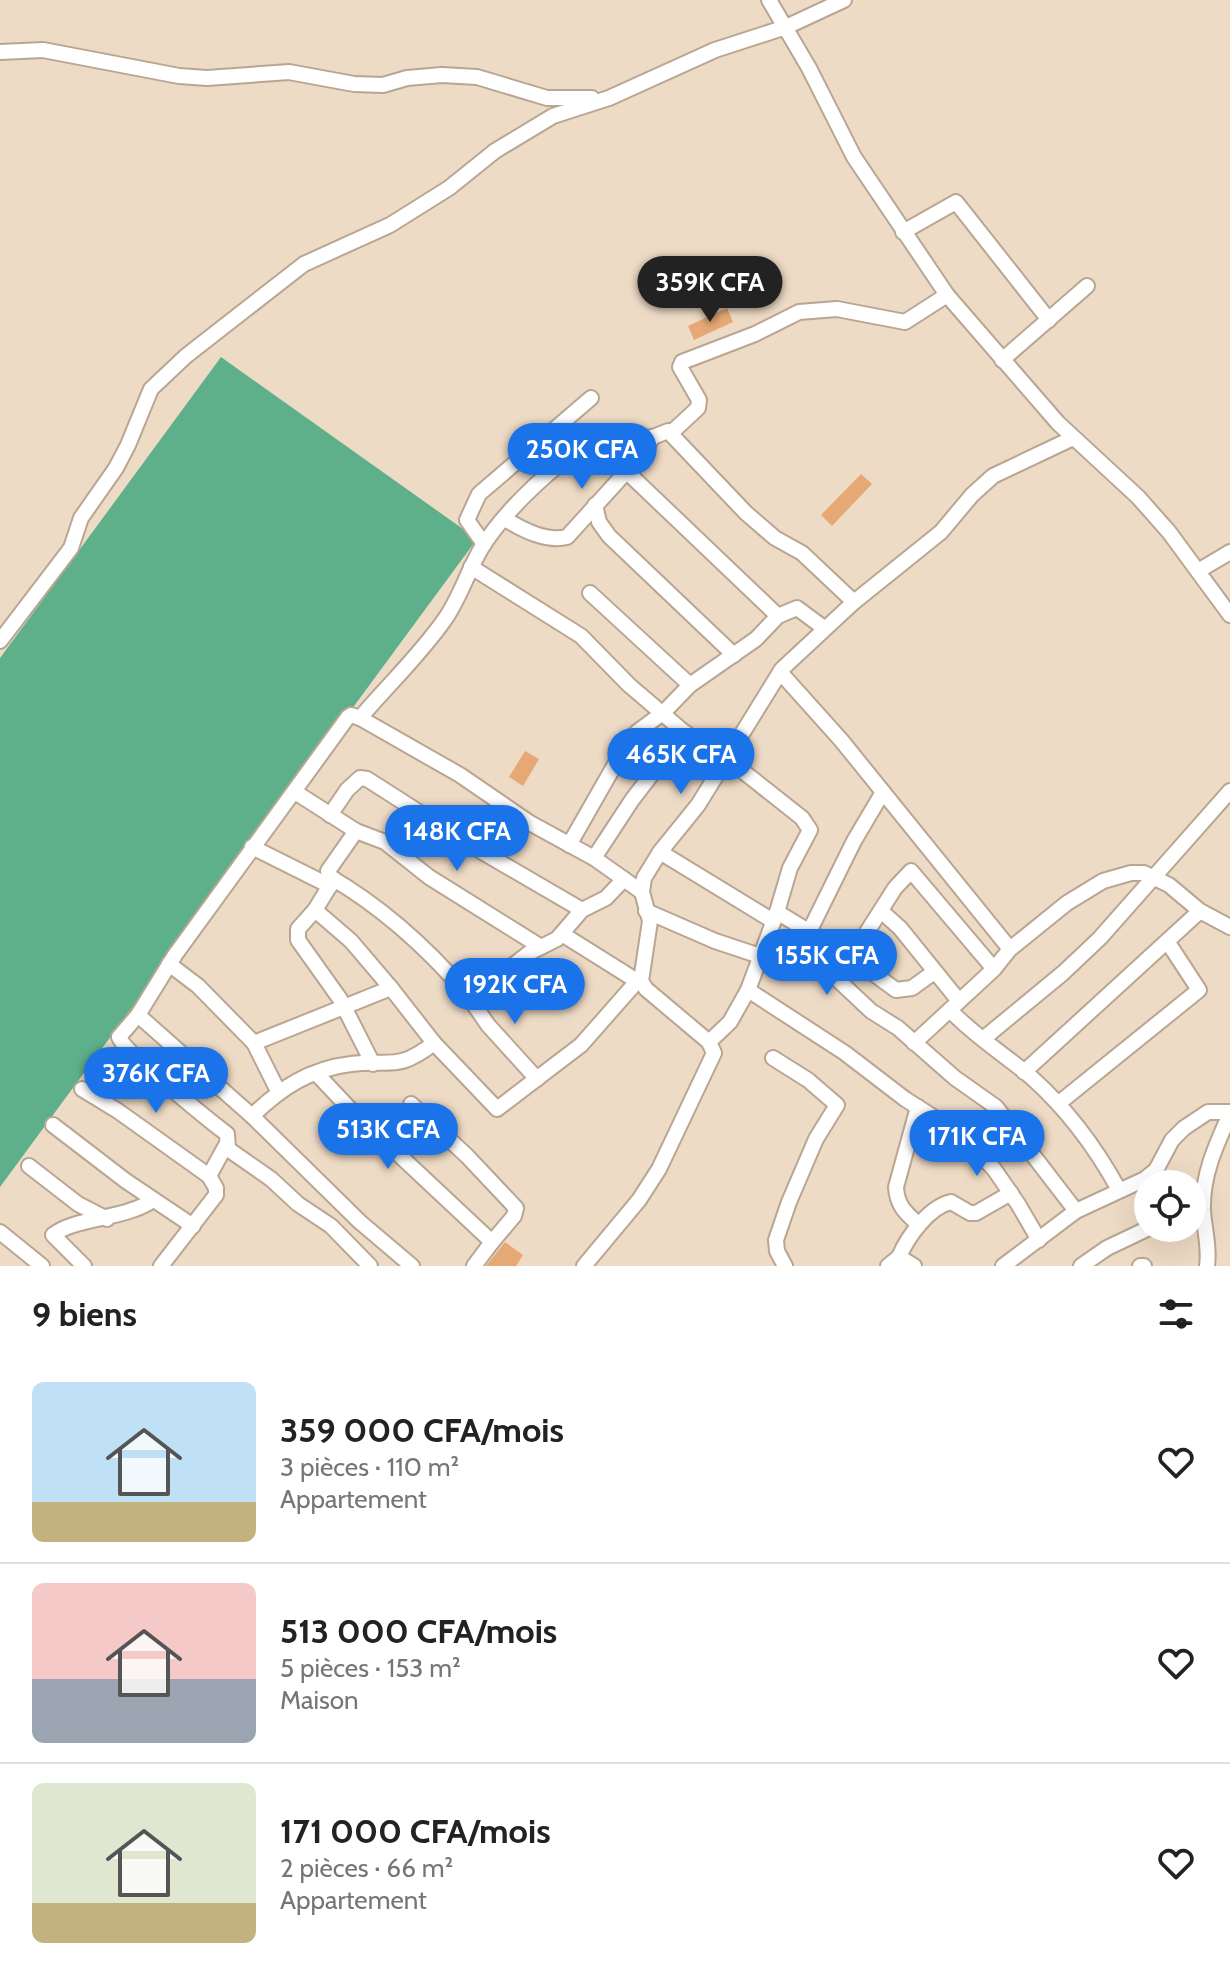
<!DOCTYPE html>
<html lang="fr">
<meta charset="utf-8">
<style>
body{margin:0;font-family:Cabin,sans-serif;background:#f6f6f6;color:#222;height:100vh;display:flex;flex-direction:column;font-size:30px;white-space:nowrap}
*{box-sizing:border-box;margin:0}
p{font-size:26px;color:#767676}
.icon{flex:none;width:44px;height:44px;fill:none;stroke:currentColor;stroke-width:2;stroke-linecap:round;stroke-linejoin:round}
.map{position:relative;height:1266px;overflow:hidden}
.drawer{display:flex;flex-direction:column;background:#fff;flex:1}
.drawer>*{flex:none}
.fabs{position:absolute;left:1134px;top:1170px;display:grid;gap:16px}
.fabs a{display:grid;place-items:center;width:72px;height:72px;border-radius:50%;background:#fff;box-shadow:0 8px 32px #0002;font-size:40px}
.price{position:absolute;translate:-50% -68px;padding:0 18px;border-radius:28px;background:#1a73e8;color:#fff;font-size:26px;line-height:52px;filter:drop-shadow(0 2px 4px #0008)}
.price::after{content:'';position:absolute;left:50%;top:48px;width:24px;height:18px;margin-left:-12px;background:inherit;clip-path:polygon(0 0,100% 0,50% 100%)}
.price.active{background:#222;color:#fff}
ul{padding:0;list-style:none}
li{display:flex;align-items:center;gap:24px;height:200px;padding:0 32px}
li+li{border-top:2px solid #e0e0e0}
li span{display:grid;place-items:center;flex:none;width:224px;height:160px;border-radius:12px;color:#555}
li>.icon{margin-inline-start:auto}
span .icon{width:96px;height:96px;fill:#fffc;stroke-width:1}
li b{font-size:34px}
h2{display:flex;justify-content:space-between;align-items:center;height:96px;padding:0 32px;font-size:34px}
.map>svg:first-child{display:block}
.forest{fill:#5eb08b}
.building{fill:#e6a976}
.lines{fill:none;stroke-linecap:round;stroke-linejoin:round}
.minor-casing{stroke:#b8a692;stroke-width:18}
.minor{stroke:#fff;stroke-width:14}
</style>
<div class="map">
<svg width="1230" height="1266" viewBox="0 0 1230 1266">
<rect width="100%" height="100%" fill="#eedbc6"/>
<!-- forest -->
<path class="forest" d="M221,357L477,539L0,1187V658Z"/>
<!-- building -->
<g class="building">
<path d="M727,308L733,322L694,340L688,326Z"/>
<path d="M861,474L872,484L832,526L821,515Z"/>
<path d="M525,751L539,759L523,786L509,777Z"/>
<path d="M505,1242L523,1255L516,1266H486Z"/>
</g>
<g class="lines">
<!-- minor casing -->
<g class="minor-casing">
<g id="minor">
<path d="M769,0L809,68L854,157L947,295L1058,423L1138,497L1169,532L1230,615"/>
<path d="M0,52L43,50L179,76L207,78L289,72L354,84L383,85L407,78L442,75L477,77L547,98H592"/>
<path d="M903,232L956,202L1049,320"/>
<path d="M1002,360L1087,286"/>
<path d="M671,433L698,408L699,400L680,367L682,362L755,334L799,312L837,309L905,322L947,295"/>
<path d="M626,471L778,616"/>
<path d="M595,505L599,522L609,536L734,655"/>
<path d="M505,519C523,530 546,542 567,537L637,460L653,437"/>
<path d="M484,544L467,520L479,494L591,398"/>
<path d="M471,567L581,636L629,685L684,732L632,800L594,858"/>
<path d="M1198,571L1230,552"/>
<path d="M590,593L690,685"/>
<path d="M0,641L71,548L81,518L116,468L128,445L151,389L186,356L304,264L390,225L449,188L495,151L553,116L609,98L715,50L786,27L844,0"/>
<path d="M780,672L841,740L1010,949"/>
<path d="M360,718L351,715L348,717L175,955L138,1015L119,1037C123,1051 210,1121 227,1134L228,1149L271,1179L298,1204L331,1226L370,1266"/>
<path d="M684,732L735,765L802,818L810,830L790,868L777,912L748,990L730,1022L709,1042"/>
<path d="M295,792L356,831L328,871L330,877C382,907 427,948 466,993L507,970L529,953L557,939L582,910L606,898L624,879"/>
<path d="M330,815L347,790L360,778L367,779L467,843L582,910"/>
<path d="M356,831L385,842L429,877L541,947"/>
<path d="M569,845L625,747L637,732L664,712L690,685L756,639L778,616L797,608L824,628"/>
<path d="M252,847L330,886"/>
<path d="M660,852L773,921"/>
<path d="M334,879L315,910L298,929V940L340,999L373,1064"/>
<path d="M642,892L594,858L530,823L460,775L360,718C388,685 420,655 445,619C461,596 468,570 482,547C503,514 541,477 573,454L592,455L621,440L653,437L668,431L746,513L775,538L802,553L854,602"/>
<path d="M315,910L351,941L391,988"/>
<path d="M646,911L715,941L760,956"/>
<path d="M881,911L900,928L959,1001"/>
<path d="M777,912L851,957L896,990L912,988L934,972"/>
<path d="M809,932L854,841L883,792"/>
<path d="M562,934L637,981"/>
<path d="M169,964L198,986L254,1043L278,1091"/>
<path d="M994,969L911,871L895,888L837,979L871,1011L898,1028L955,1078L996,1107L1076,1211"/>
<path d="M748,990L845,1053L905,1099L960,1134L994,1169L1018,1204L1039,1240"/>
<path d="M466,993L488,1025L537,1079"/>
<path d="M950,1010C974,1036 1004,1054 1031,1077C1067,1109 1096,1148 1119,1190"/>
<path d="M138,1015L252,1116L360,1222L412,1266"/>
<path d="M983,1039L1063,973L1100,938L1230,791"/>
<path d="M254,1043L391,988L434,1043L497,1109L581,1045L640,978"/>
<path d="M914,1043L994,969L1010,949L1067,903L1103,881L1131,873H1144L1169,885L1200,911L1230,927"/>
<path d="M773,1058L808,1080L837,1105L816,1139L789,1202L776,1240L777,1251L785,1266"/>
<path d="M1024,1072L1200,911"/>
<path d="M316,1073L348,1107L492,1242L474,1266"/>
<path d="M82,1089L118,1111L209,1176"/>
<path d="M1059,1103L1199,990L1167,941"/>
<path d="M411,1104L467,1156L516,1208L514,1216L492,1242"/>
<path d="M918,1107L896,1187C897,1206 906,1213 919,1225"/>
<path d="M252,1116C281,1088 309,1069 351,1064C390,1059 397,1072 434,1043"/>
<path d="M53,1125L126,1181L193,1226"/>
<path d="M29,1166L78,1204L107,1219"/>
<path d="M0,1232L42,1266"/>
<path d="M899,1257C908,1236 929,1207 951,1202L970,1213H976L1011,1193"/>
<path d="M84,1266L53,1235C75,1217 124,1220 153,1200"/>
<path d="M161,1266L216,1195V1188L209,1176L226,1145"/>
<path d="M584,1266L639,1200L659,1169L714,1053L709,1042L646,989L641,981L650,921L642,892L644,878L660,852L698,805L782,669L854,602L941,532L972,495L993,476L1073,438"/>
<path d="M888,1266L899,1257L914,1266"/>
<path d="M1003,1266L1076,1211L1145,1179L1156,1170L1172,1140L1184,1128L1208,1112H1230"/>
<path d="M1081,1266L1107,1248L1149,1228"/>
<path d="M1140,1266H1144"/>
<path d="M1207,1266C1210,1247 1204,1229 1203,1210C1202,1175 1216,1145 1230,1114"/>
</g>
</g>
<!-- minor -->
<use href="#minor" class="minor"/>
</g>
</svg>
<div class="fabs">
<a><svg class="icon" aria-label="locate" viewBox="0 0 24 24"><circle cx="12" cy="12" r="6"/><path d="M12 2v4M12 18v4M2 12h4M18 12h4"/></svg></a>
</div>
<b class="price active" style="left:710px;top:324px">359K CFA</b>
<b class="price" style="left:582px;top:491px">250K CFA</b>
<b class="price" style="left:681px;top:796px">465K CFA</b>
<b class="price" style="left:457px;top:873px">148K CFA</b>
<b class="price" style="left:827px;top:997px">155K CFA</b>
<b class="price" style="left:515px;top:1026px">192K CFA</b>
<b class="price" style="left:156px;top:1115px">376K CFA</b>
<b class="price" style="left:388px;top:1171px">513K CFA</b>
<b class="price" style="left:977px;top:1178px">171K CFA</b>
</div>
<section class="drawer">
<h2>9 biens<svg class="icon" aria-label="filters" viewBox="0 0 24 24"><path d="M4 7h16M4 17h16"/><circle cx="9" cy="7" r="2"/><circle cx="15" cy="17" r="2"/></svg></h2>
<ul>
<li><span style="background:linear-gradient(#bfe0f5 75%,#c2b280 0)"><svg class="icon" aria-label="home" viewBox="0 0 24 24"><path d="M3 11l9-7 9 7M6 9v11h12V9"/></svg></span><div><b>359 000 CFA/mois</b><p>3 pièces · 110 m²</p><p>Appartement</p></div><svg class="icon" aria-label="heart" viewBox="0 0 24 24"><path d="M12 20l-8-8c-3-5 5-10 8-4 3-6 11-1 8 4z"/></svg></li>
<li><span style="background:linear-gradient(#f6c9c9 60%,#9aa5b1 0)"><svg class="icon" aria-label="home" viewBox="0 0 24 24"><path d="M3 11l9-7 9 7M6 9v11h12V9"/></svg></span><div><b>513 000 CFA/mois</b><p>5 pièces · 153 m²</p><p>Maison</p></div><svg class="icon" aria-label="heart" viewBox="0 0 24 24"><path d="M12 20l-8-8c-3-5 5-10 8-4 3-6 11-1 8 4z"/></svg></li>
<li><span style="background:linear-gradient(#dfe7d0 75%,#c2b280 0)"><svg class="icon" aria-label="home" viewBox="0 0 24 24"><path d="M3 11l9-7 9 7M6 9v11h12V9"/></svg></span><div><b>171 000 CFA/mois</b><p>2 pièces · 66 m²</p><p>Appartement</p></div><svg class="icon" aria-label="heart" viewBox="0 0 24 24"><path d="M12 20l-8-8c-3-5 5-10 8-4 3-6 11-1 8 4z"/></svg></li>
</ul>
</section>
